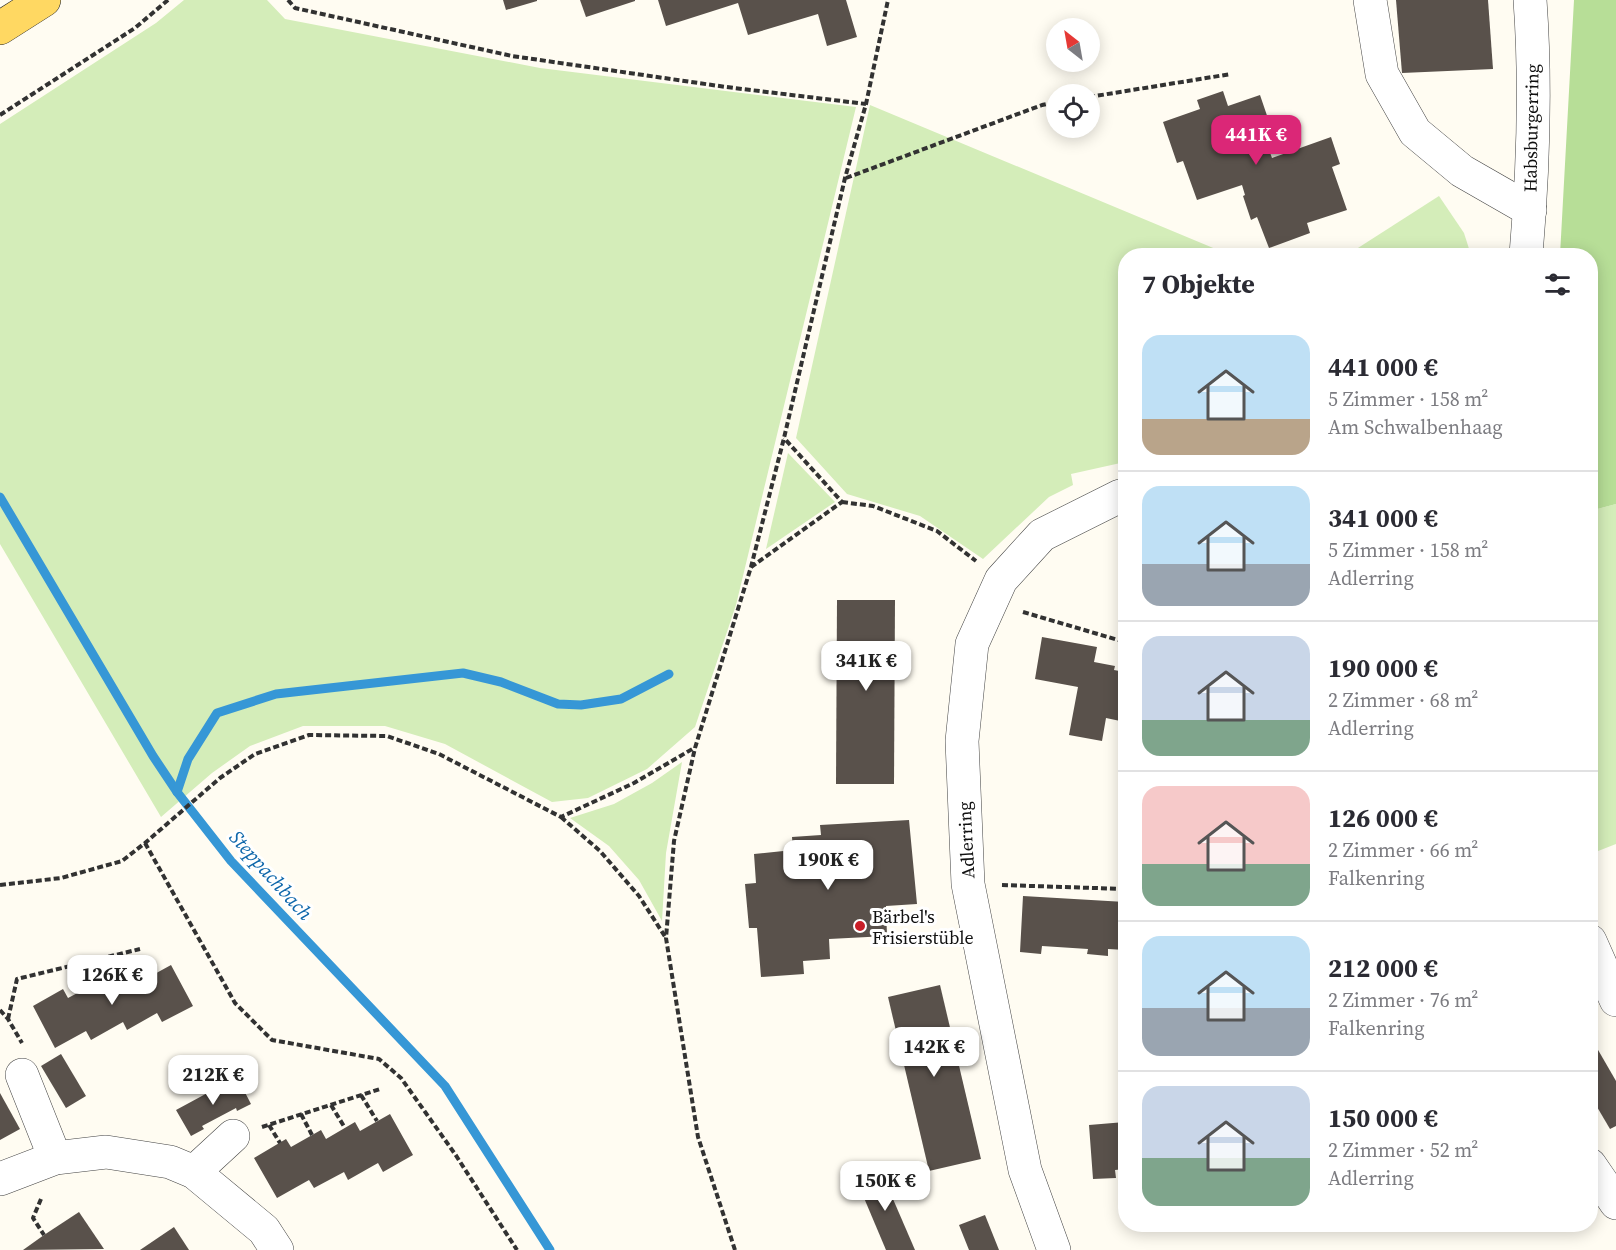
<!DOCTYPE html>
<html lang="de">
<meta charset="utf-8">
<style>
body{margin:0;font-family:"Source Serif 4",serif;background:#f7f7f7;color:#2b2b33;height:100vh;display:flex;flex-direction:column;font-size:22px;white-space:nowrap}
*{box-sizing:border-box;margin:0}
p{font-size:20px;color:#7c7c81}
.icon{flex:none;width:33px;height:33px;fill:none;stroke:currentColor;stroke-width:2;stroke-linecap:round;stroke-linejoin:round}
.map{position:relative;flex:1;overflow:hidden}
.drawer{position:absolute;left:1118px;top:248px;width:480px;height:984px;display:flex;flex-direction:column;background:#fff;border-radius:24px;box-shadow:0 3px 15px #0003}
.drawer>*{flex:none}
.needle{width:39px;rotate:329deg}
.buttons{position:absolute;left:1046px;top:18px;display:grid;gap:12px}
.buttons a{display:grid;place-items:center;width:54px;height:54px;border-radius:50%;background:#fff;box-shadow:0 3px 15px #0003;font-size:30px}
.price{position:absolute;translate:-50% -51px;padding:0 14px;border-radius:12px;background:#fff;color:#222;font-size:20px;line-height:39px;filter:drop-shadow(0 2px 3px #0008)}
.price::after{content:'';position:absolute;left:50%;top:36px;width:18px;height:14px;margin-left:-9px;background:inherit;clip-path:polygon(0 0,100% 0,50% 100%)}
.price.active{background:#db2777;color:#fff}
ul{padding:0;list-style:none}
li{display:flex;align-items:center;gap:18px;height:150px;padding:0 24px}
li+li{border-top:2px solid #e1e1e2}
li span{display:grid;place-items:center;flex:none;width:168px;height:120px;border-radius:18px;color:#555}
li>.icon{margin-inline-start:auto}
span .icon{width:72px;height:72px;fill:#fffc;stroke-width:1}
li b{font-size:26px}
h2{display:flex;justify-content:space-between;align-items:center;height:72px;padding:0 24px;font-size:26px}
.map>svg:first-child{display:block}
.green{fill:#d4edb9}
.forest{fill:#b7de97}
.lines{fill:none;stroke-linecap:round;stroke-linejoin:round}
.stream{stroke:#3697d6;stroke-width:9}
.building{fill:#59514b}
.minor-casing{stroke:#434343;stroke-width:34}
.major-casing{stroke:#212121;stroke-width:34}
.path{stroke:#323232;stroke-width:4;stroke-dasharray:6 3;stroke-linecap:butt}
.minor{stroke:#fff;stroke-width:33}
.major{stroke:#ffd862;stroke-width:33}
.poi-dot{fill:#c91e27;stroke:#fff;stroke-width:2}
.labels{text-anchor:middle;dominant-baseline:central;stroke-width:6;stroke-linejoin:round;paint-order:stroke}
.street-label{font-size:18px;fill:#101010;stroke:#fff}
.poi-label{font-size:18px;fill:#101010;stroke:#fff;text-anchor:start}
.water-label{font-size:20px;font-style:italic;fill:#1068ab;stroke:#fff}
</style>
<div class="map">
<svg width="1616" height="1250" viewBox="0 0 1616 1250">
<rect width="100%" height="100%" fill="#fffcf2"/>
<!-- green -->
<g class="green">
<path d="M184,0H267L285,19L540,68L856,107L736,605L695,727L647,769L588,798L552,802L445,744L385,726H303L250,746L212,773L161,817L0,544V124L156,23Z"/>
<path d="M870,105L1230,255H1125V462L1071,474L1073,485L1049,497L983,559L920,516L847,494L796,438Z"/>
<path d="M1439,196L1464,233L1471,255H1347Z"/>
<path d="M788,453L835,502L766,549Z"/>
<path d="M1616,504V844L1593,853L1590,845V511Z"/>
<path d="M682,762L666,853L662,921L639,880L609,846L570,818L614,804L652,783Z"/>
</g>
<!-- forest -->
<path class="forest" d="M1574,0H1616V504L1590,511V255H1560Z"/>
<g class="lines">
<!-- stream -->
<g class="stream">
<path d="M0,497L153,756L177,792L231,861L445,1086L550,1250"/>
<path d="M177,792L188,759L217,713L276,694L463,673L501,682L558,704L581,705L621,699L669,674"/>
</g>
</g>
<!-- building -->
<g class="building">
<path d="M503,0H537V1L506,10Z"/>
<path d="M580,0H635V1L586,17Z"/>
<path d="M658,0H846L857,37L827,46L818,14L748,35L738,3L666,26Z"/>
<path d="M1396,0H1488L1493,69L1402,73Z"/>
<path d="M1223,91L1228,106L1260,95L1274,136L1265,139L1272,158L1331,137L1340,164L1332,167L1347,210L1307,223L1310,233L1269,248L1257,217L1251,220L1243,196L1245,195L1242,185L1197,200L1183,161L1177,163L1163,122L1200,109L1197,100Z"/>
<path d="M837,600H895L894,784H836Z"/>
<path d="M1042,637L1097,647L1094,662L1115,666L1114,670L1125,672V722L1106,718L1102,741L1069,735L1078,687L1035,679Z"/>
<path d="M909,820L917,904L886,906L887,936L829,939L830,959L803,961L804,974L761,977L757,928H749L745,884L756,883L754,854L793,850L792,837L821,835L820,825Z"/>
<path d="M1023,896L1125,902V950L1108,949V956L1087,954L1088,949L1042,946L1041,954L1020,952Z"/>
<path d="M171,965L193,1006L162,1022L157,1013L127,1030L123,1022L91,1040L86,1031L55,1048L33,1006L63,989L68,998L100,981L105,990L135,973L140,982Z"/>
<path d="M940,985L981,1159L929,1171L888,997Z"/>
<path d="M1590,1036L1616,1081V1126L1610,1129L1590,1095Z"/>
<path d="M61,1054L86,1096L66,1108L41,1066Z"/>
<path d="M237,1077L251,1104L237,1111L236,1108L202,1126L204,1129L191,1136L176,1110Z"/>
<path d="M0,1093L20,1129L0,1140Z"/>
<path d="M390,1114L413,1155L383,1172L378,1163L348,1180L344,1172L314,1188L309,1180L277,1198L254,1158L286,1139L291,1147L321,1130L326,1139L355,1122L360,1131Z"/>
<path d="M1125,1122V1169L1115,1170L1116,1178L1093,1179L1089,1125Z"/>
<path d="M880,1169L915,1250H886L856,1179Z"/>
<path d="M79,1212L104,1249L23,1250L44,1235Z"/>
<path d="M985,1215L999,1250H969L959,1225Z"/>
<path d="M174,1227L189,1250H140Z"/>
</g>
<g class="lines">
<!-- minor casing -->
<g class="minor-casing">
<g id="minor">
<path d="M1370,0L1382,74L1415,132L1462,171L1530,210"/>
<path d="M1526,255C1533,173 1536,82 1530,0"/>
<path d="M1590,941L1616,1000"/>
<path d="M22,1075L55,1158"/>
<path d="M1590,1165L1616,1203"/>
<path d="M194,1172L233,1136"/>
<path d="M0,1179L55,1158L106,1152L170,1162L194,1172L264,1230L277,1250"/>
<path d="M1054,1250L1025,1170L968,884L962,741L972,644L1001,580L1042,535L1120,496L1125,497"/>
</g>
</g>
<!-- major casing -->
<g class="major-casing">
<path id="major" d="M0,28L44,0"/>
</g>
<!-- path -->
<g class="path">
<path d="M288,0L295,8L512,56L726,87L866,104"/>
<path d="M1089,97L1231,74"/>
<path d="M0,115L135,28L168,0"/>
<path d="M846,178L1042,105L1056,102"/>
<path d="M842,502L873,506L937,531L976,561"/>
<path d="M751,567L842,502L784,438"/>
<path d="M1023,612L1125,642"/>
<path d="M561,817L600,851L639,896L666,938"/>
<path d="M145,843L235,1003L272,1040L379,1059L401,1078L455,1154L517,1250"/>
<path d="M0,885L61,878L122,861L145,843L220,778L255,754L309,735L387,736L439,754L561,817L634,783L694,748"/>
<path d="M1002,885L1125,889"/>
<path d="M0,1010L8,1019L22,1043"/>
<path d="M8,1019L17,979L140,949"/>
<path d="M361,1095L377,1121"/>
<path d="M331,1105L345,1128"/>
<path d="M301,1114L312,1135"/>
<path d="M269,1125L280,1143"/>
<path d="M262,1127L380,1089"/>
<path d="M41,1199L33,1218L44,1235"/>
<path d="M735,1250L698,1137L666,938L674,841L695,748L751,567L784,438L845,178L866,104L888,0"/>
</g>
<!-- minor -->
<use href="#minor" class="minor"/>
<!-- major -->
<use href="#major" class="major"/>
</g>
<!-- markers -->
<circle class="poi-dot" cx="860" cy="926" r="6"/>
<g class="labels">
<!-- street labels -->
<g class="street-label">
<text transform="translate(1531 128) rotate(-89)">Habsburgerring</text>
<text transform="translate(966 840) rotate(-93)">Adlerring</text>
</g>
<!-- poi labels -->
<g class="poi-label">
<text x="872" y="916">Bärbel's<tspan x="872" dy="21">Frisierstüble</tspan></text>
</g>
<!-- water labels -->
<g class="water-label">
<text transform="translate(271 875) rotate(48)">Steppachbach</text>
</g>
</g>
</svg>
<div class="buttons">
<a><svg class="needle" viewBox="-14 -14 28 28"><path d="M0-13l5 13h-10z" fill="#e53935"/><path d="M0 13l5-13h-10z" fill="#7c7c81"/></svg></a>
<a><svg class="icon" aria-label="locate" viewBox="0 0 24 24"><circle cx="12" cy="12" r="6"/><path d="M12 2v4M12 18v4M2 12h4M18 12h4"/></svg></a>
</div>
<b class="price active" style="left:1256px;top:166px">441K €</b>
<b class="price" style="left:866px;top:692px">341K €</b>
<b class="price" style="left:828px;top:891px">190K €</b>
<b class="price" style="left:112px;top:1006px">126K €</b>
<b class="price" style="left:934px;top:1078px">142K €</b>
<b class="price" style="left:213px;top:1106px">212K €</b>
<b class="price" style="left:885px;top:1212px">150K €</b>
<section class="drawer">
<h2>7 Objekte<svg class="icon" aria-label="filters" viewBox="0 0 24 24"><path d="M4 7h16M4 17h16"/><circle cx="9" cy="7" r="2"/><circle cx="15" cy="17" r="2"/></svg></h2>
<ul>
<li><span style="background:linear-gradient(#bfe0f5 70%,#b9a48a 0)"><svg class="icon" aria-label="home" viewBox="0 0 24 24"><path d="M3 11l9-7 9 7M6 9v11h12V9"/></svg></span><div><b>441 000 €</b><p>5 Zimmer · 158 m²</p><p>Am Schwalbenhaag</p></div></li>
<li><span style="background:linear-gradient(#bfe0f5 65%,#9aa5b1 0)"><svg class="icon" aria-label="home" viewBox="0 0 24 24"><path d="M3 11l9-7 9 7M6 9v11h12V9"/></svg></span><div><b>341 000 €</b><p>5 Zimmer · 158 m²</p><p>Adlerring</p></div></li>
<li><span style="background:linear-gradient(#c9d6e8 70%,#7fa58c 0)"><svg class="icon" aria-label="home" viewBox="0 0 24 24"><path d="M3 11l9-7 9 7M6 9v11h12V9"/></svg></span><div><b>190 000 €</b><p>2 Zimmer · 68 m²</p><p>Adlerring</p></div></li>
<li><span style="background:linear-gradient(#f6c9c9 65%,#7fa58c 0)"><svg class="icon" aria-label="home" viewBox="0 0 24 24"><path d="M3 11l9-7 9 7M6 9v11h12V9"/></svg></span><div><b>126 000 €</b><p>2 Zimmer · 66 m²</p><p>Falkenring</p></div></li>
<li><span style="background:linear-gradient(#bfe0f5 60%,#9aa5b1 0)"><svg class="icon" aria-label="home" viewBox="0 0 24 24"><path d="M3 11l9-7 9 7M6 9v11h12V9"/></svg></span><div><b>212 000 €</b><p>2 Zimmer · 76 m²</p><p>Falkenring</p></div></li>
<li><span style="background:linear-gradient(#c9d6e8 60%,#7fa58c 0)"><svg class="icon" aria-label="home" viewBox="0 0 24 24"><path d="M3 11l9-7 9 7M6 9v11h12V9"/></svg></span><div><b>150 000 €</b><p>2 Zimmer · 52 m²</p><p>Adlerring</p></div></li>
</ul>
</section>
</div>
